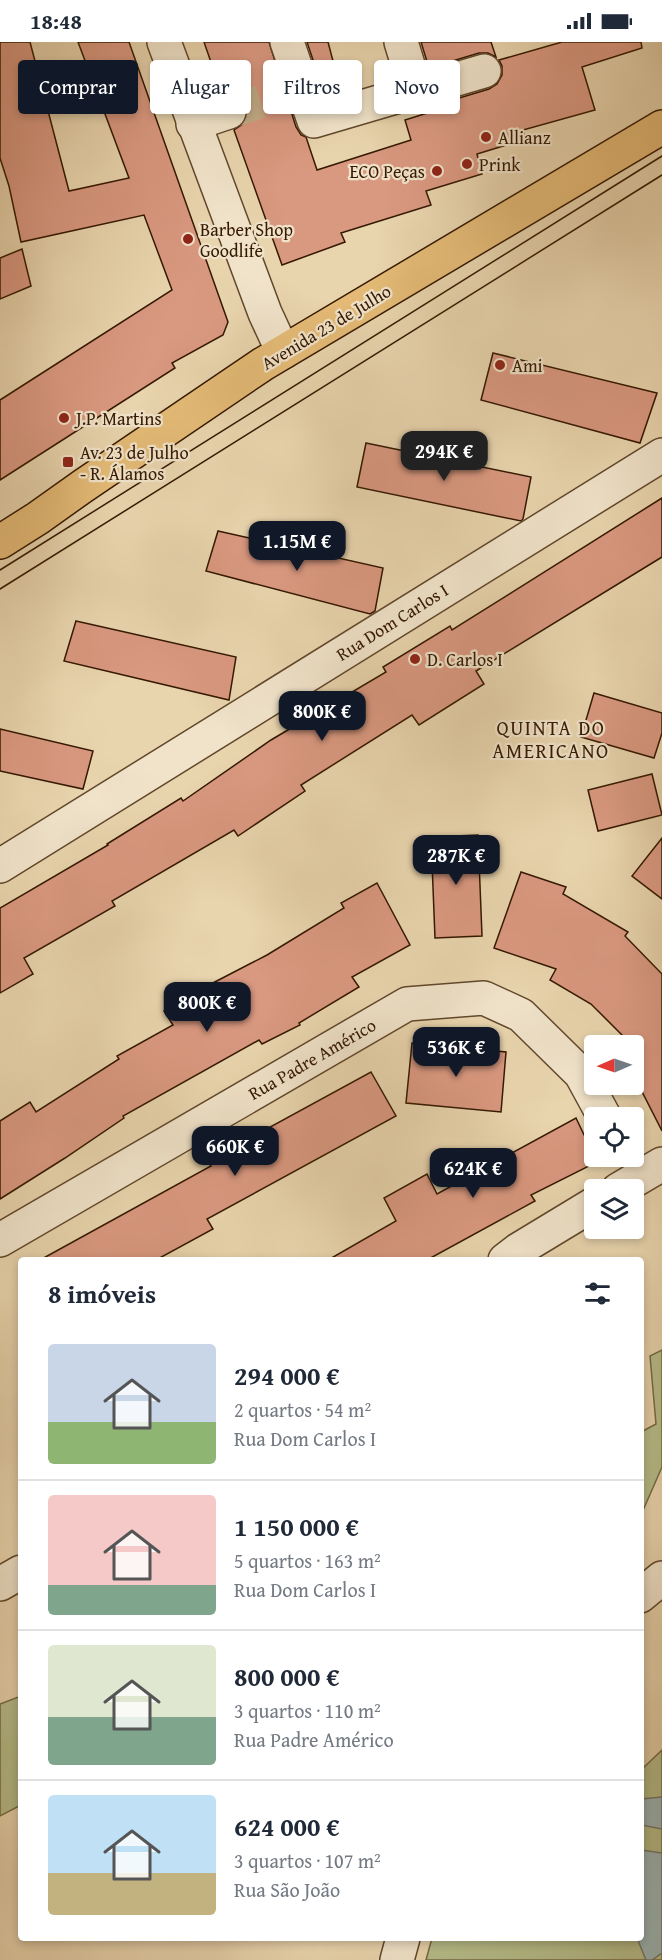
<!DOCTYPE html>
<html lang="pt">
<meta charset="utf-8">
<style>
body{margin:0;font-family:"Gentium Book Plus",serif;background:#f6f6f7;color:#1f2937;height:100vh;display:flex;flex-direction:column;font-size:22px;white-space:nowrap}
*{box-sizing:border-box;margin:0}
p{font-size:20px;color:#747a83}
.icon{flex:none;width:33px;height:33px;fill:none;stroke:currentColor;stroke-width:2;stroke-linecap:round;stroke-linejoin:round}
.map{position:relative;flex:1;overflow:hidden}
.details{position:absolute;left:18px;top:1215px;width:626px;height:684px;display:flex;flex-direction:column;background:#fff;border-radius:6px;box-shadow:0 3px 9px #0003}
.details>*{flex:none}
.top-card{position:absolute;left:18px;top:18px;width:627px;height:54px;display:flex;gap:12px}
.needle{width:39px;rotate:268deg}
.buttons{position:absolute;left:584px;top:993px;display:grid;gap:12px}
.buttons a{display:grid;place-items:center;width:60px;height:60px;border-radius:6px;background:#fff;box-shadow:0 3px 9px #0003;font-size:30px}
.price{position:absolute;translate:-50% -51px;padding:0 14px;border-radius:12px;background:#111827;color:#fff;font-size:20px;line-height:39px;filter:drop-shadow(0 2px 3px #0008)}
.price::after{content:'';position:absolute;left:50%;top:36px;width:18px;height:14px;margin-left:-9px;background:inherit;clip-path:polygon(0 0,100% 0,50% 100%)}
.price.current{background:#222;color:#fff}
ul{padding:0;list-style:none}
li{display:flex;align-items:center;gap:18px;height:150px;padding:0 30px}
li+li{border-top:2px solid #e0e1e3}
li span{display:grid;place-items:center;flex:none;width:168px;height:120px;border-radius:6px;color:#555}
li>.icon{margin-inline-start:auto}
span .icon{width:72px;height:72px;fill:#fffc;stroke-width:1}
li b{font-size:26px}
h2{display:flex;justify-content:space-between;align-items:center;height:72px;padding:0 30px;font-size:26px}
.pill{padding:0 21px;border-radius:6px;background:#fff;box-shadow:0 3px 9px #0003;font-size:21px;line-height:54px}
.pill.current{background:#111827;color:#fff}
.status{display:flex;justify-content:space-between;align-items:center;height:42px;padding:0 30px;background:#fff;direction:ltr}
.status svg{height:16px;fill:currentColor}
.map>svg:first-child{display:block}
.green{fill:#b5bd8a;stroke:#746a45;stroke-width:1.5}
.water{fill:#9bb6b5;stroke:#72776d;stroke-width:1.5}
.building{fill:#d99880;stroke:#341800;stroke-width:1.5}
.lines{fill:none;stroke-linecap:round;stroke-linejoin:round}
.minor-tunnel{stroke:#c4ae8a;stroke-width:33;stroke-dasharray:33 16;stroke-linecap:butt}
.minor-casing{stroke:#61472b;stroke-width:36}
.major-casing{stroke:#341800;stroke-width:36}
.minor{stroke:#f0e3ca;stroke-width:33}
.major{stroke:#e4ba76;stroke-width:33}
.tram{stroke:#341800;stroke-width:1.5}
.poi-dot{fill:#8f2418;stroke:#f0e3ca;stroke-width:2}
.labels{text-anchor:middle;dominant-baseline:central;stroke-width:4.5;stroke-linejoin:round;paint-order:stroke}
.poi-label{font-size:18px;fill:#341800;stroke:#f0e3ca;text-anchor:start}
.street-label{font-size:18px;fill:#341800;stroke:#f0e3ca}
.neighbourhood-label{font-size:20px;letter-spacing:1.5px;fill:#341800;stroke:#f0e3ca}
</style>
<div class="status"><b>18:48</b><svg viewBox="0 0 49 12"><path d="M0 12V9h3v3zM5 12V6h3v6zM10 12V3h3v9zM15 12V0h3v12zM26 1h20v11H26zM47 4h2v5h-2z"/></svg></div>
<div class="map">
<svg width="662" height="1918" viewBox="0 0 662 1918">
<rect width="100%" height="100%" fill="#e8d4ad"/>
<filter id="stains"><feTurbulence type="fractalNoise" baseFrequency=".00333" numOctaves="4"/><feColorMatrix values="0 0 0 0 .2 0 0 0 0 .09 0 0 0 0 .02 0 0 0 .5 -.17"/></filter>
<radialGradient id="worn" r=".72"><stop offset=".6" stop-color="#630" stop-opacity="0"/><stop offset="1" stop-color="#630" stop-opacity=".3"/></radialGradient>
<!-- green -->
<g class="green">
<path d="M662,1308V1425L641,1473V1390L656,1382L650,1314Z"/>
<path d="M21,1654V1763L0,1774V1662Z"/>
<path d="M662,1708V1918H426L432,1896H640L641,1728Z"/>
</g>
<!-- water -->
<g class="water">
<path d="M662,1755V1787L641,1783V1757Z"/>
<path d="M641,1808L662,1811V1911L652,1918H646L637,1896H640Z"/>
</g>
<!-- building -->
<g class="building">
<path d="M0,0H30L69,149L129,136L78,0H129L228,280L223,293L172,321L175,326L0,438V358L172,248L144,173L21,200L9,144L0,116Z"/>
<path d="M204,0H269L296,85L301,93L306,95L317,128L411,98L405,78L437,68L436,63L489,47L497,42L502,33V24L499,18L562,0H641L642,6L582,25L595,68L523,88L526,97L477,112L482,132L426,149L431,163L341,191L345,200L282,223L234,88L243,82L247,73V64L241,56L233,52H222Z"/>
<path d="M307,0H328L337,34L320,39Z"/>
<path d="M421,0H491L496,15L488,11H479L429,26Z"/>
<path d="M22,207L31,244L0,257V216Z"/>
<path d="M493,311L657,351L640,401L481,358Z"/>
<path d="M366,401L531,435L523,477L521,479L357,445Z"/>
<path d="M662,456V515L476,629L484,642L419,683L412,673L301,743L305,749L238,794L234,788L112,859L115,864L24,916L33,932L0,951V866L108,803L107,802L181,756L183,759L271,698L386,630L383,625L450,584L452,588Z"/>
<path d="M218,489L383,526L375,569L370,572L206,529Z"/>
<path d="M76,579L236,615L229,658L64,619Z"/>
<path d="M594,651L662,671V691L654,716L581,695Z"/>
<path d="M0,687L93,709L83,747L0,729Z"/>
<path d="M652,732L662,773L598,789L588,748Z"/>
<path d="M478,793L482,894L435,896L431,795Z"/>
<path d="M662,796V857L632,834Z"/>
<path d="M521,830L566,845L563,852L628,890L625,894L662,932V1089L633,1032V1004L591,962L550,938L556,927L494,906Z"/>
<path d="M377,841L410,903L352,935L359,945L299,981L300,983L262,1002L259,998L123,1074L124,1076L65,1116L0,1157V1079L30,1060L36,1070L119,1017L117,1014L173,983L164,969L209,943L267,913L344,866L341,861Z"/>
<path d="M412,1001L506,1010L501,1070L406,1061Z"/>
<path d="M371,1030L396,1074L207,1177L213,1187L156,1218H40L211,1124L208,1119Z"/>
<path d="M576,1076L597,1120L531,1153L535,1159L427,1218H328L396,1179L384,1156L427,1132L437,1152Z"/>
</g>
<g class="lines">
<!-- minor-tunnel -->
<path class="minor-tunnel" d="M229,70L289,50"/>
<!-- minor casing -->
<g class="minor-casing">
<g id="minor">
<path d="M164,0L265,271L283,310"/>
<path d="M287,0L314,79L484,29"/>
<path d="M401,0L416,49"/>
<path d="M193,82L229,70"/>
<path d="M0,824L662,413"/>
<path d="M618,1148L662,1122"/>
<path d="M0,1198L407,962L484,956L521,973L581,1032L605,1076"/>
<path d="M505,1218L518,1208L594,1162"/>
<path d="M0,1542L21,1530"/>
<path d="M640,1554L662,1536"/>
<path d="M397,1918L403,1896"/>
</g>
</g>
<!-- major casing -->
<g class="major-casing">
<path id="major" d="M0,500L38,476L83,444L263,322L662,85"/>
</g>
<!-- minor -->
<use href="#minor" class="minor"/>
<!-- major -->
<use href="#major" class="major"/>
<!-- tram -->
<g class="tram">
<path d="M0,528L662,114"/>
<path d="M0,547L662,133"/>
</g>
</g>
<!-- markers -->
<g class="poi-dot">
<circle cx="486" cy="95" r="6"/>
<circle cx="467" cy="122" r="6"/>
<circle cx="437" cy="129" r="6"/>
<circle cx="188" cy="197" r="6"/>
<circle cx="500" cy="323" r="6"/>
<circle cx="64" cy="376" r="6"/>
<rect x="62" y="414" width="12" height="12" rx="3"/>
<circle cx="415" cy="617" r="6"/>
</g>
<g class="labels">
<!-- poi labels -->
<g class="poi-label">
<text x="498" y="95">Allianz</text>
<text x="479" y="122">Prink</text>
<text x="425" y="129" text-anchor="end">ECO Peças</text>
<text x="200" y="187">Barber Shop<tspan x="200" dy="21">Goodlife</tspan></text>
<text x="512" y="323">Ami</text>
<text x="76" y="376">J.P. Martins</text>
<text x="80" y="410">Av. 23 de Julho<tspan x="80" dy="21">- R. Álamos</tspan></text>
<text x="427" y="617">D. Carlos I</text>
</g>
<!-- street labels -->
<g class="street-label">
<text transform="translate(326 285) rotate(-31)">Avenida 23 de Julho</text>
<text transform="translate(392 580) rotate(-32)">Rua Dom Carlos I</text>
<text transform="translate(312 1017) rotate(-30)">Rua Padre Américo</text>
</g>
<!-- neighbourhood labels -->
<g class="neighbourhood-label">
<text x="551" y="685">QUINTA DO<tspan x="551" dy="23">AMERICANO</tspan></text>
</g>
</g>
<rect width="100%" height="100%" filter="url(#stains)"/>
<rect width="100%" height="100%" fill="url(#worn)"/>
</svg>
<div class="buttons">
<a><svg class="needle" viewBox="-14 -14 28 28"><path d="M0-13l5 13h-10z" fill="#e53935"/><path d="M0 13l5-13h-10z" fill="#747a83"/></svg></a>
<a><svg class="icon" aria-label="locate" viewBox="0 0 24 24"><circle cx="12" cy="12" r="6"/><path d="M12 2v4M12 18v4M2 12h4M18 12h4"/></svg></a>
<a><svg class="icon" aria-label="layers" viewBox="0 0 24 24"><path d="M12 4l9 5-9 5-9-5zM3 14l9 5 9-5"/></svg></a>
</div>
<b class="price current" style="left:444px;top:440px">294K €</b>
<b class="price" style="left:297px;top:530px">1.15M €</b>
<b class="price" style="left:322px;top:700px">800K €</b>
<b class="price" style="left:456px;top:844px">287K €</b>
<b class="price" style="left:207px;top:991px">800K €</b>
<b class="price" style="left:456px;top:1036px">536K €</b>
<b class="price" style="left:235px;top:1135px">660K €</b>
<b class="price" style="left:473px;top:1157px">624K €</b>
<div class="top-card">
<a class="pill current">Comprar</a>
<a class="pill">Alugar</a>
<a class="pill">Filtros</a>
<a class="pill">Novo</a>
</div>
<section class="details">
<h2>8 imóveis<svg class="icon" aria-label="filters" viewBox="0 0 24 24"><path d="M4 7h16M4 17h16"/><circle cx="9" cy="7" r="2"/><circle cx="15" cy="17" r="2"/></svg></h2>
<ul>
<li><span style="background:linear-gradient(#c9d6e8 65%,#8fb573 0)"><svg class="icon" aria-label="home" viewBox="0 0 24 24"><path d="M3 11l9-7 9 7M6 9v11h12V9"/></svg></span><div><b>294 000 €</b><p>2 quartos · 54 m²</p><p>Rua Dom Carlos I</p></div></li>
<li><span style="background:linear-gradient(#f6c9c9 75%,#7fa58c 0)"><svg class="icon" aria-label="home" viewBox="0 0 24 24"><path d="M3 11l9-7 9 7M6 9v11h12V9"/></svg></span><div><b>1 150 000 €</b><p>5 quartos · 163 m²</p><p>Rua Dom Carlos I</p></div></li>
<li><span style="background:linear-gradient(#dfe7d0 60%,#7fa58c 0)"><svg class="icon" aria-label="home" viewBox="0 0 24 24"><path d="M3 11l9-7 9 7M6 9v11h12V9"/></svg></span><div><b>800 000 €</b><p>3 quartos · 110 m²</p><p>Rua Padre Américo</p></div></li>
<li><span style="background:linear-gradient(#bfe0f5 65%,#c2b280 0)"><svg class="icon" aria-label="home" viewBox="0 0 24 24"><path d="M3 11l9-7 9 7M6 9v11h12V9"/></svg></span><div><b>624 000 €</b><p>3 quartos · 107 m²</p><p>Rua São João</p></div></li>
</ul>
</section>
</div>
